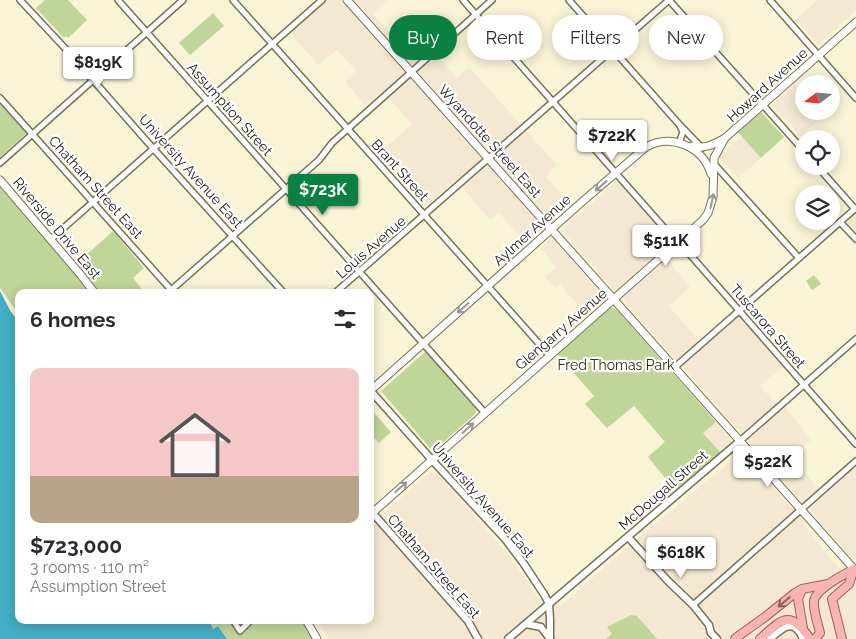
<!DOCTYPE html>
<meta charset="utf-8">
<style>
body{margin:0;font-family:Raleway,sans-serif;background:#f2f2f3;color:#2b2b33;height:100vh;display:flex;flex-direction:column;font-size:19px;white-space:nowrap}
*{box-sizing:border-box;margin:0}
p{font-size:16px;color:#7c7c81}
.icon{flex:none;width:28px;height:28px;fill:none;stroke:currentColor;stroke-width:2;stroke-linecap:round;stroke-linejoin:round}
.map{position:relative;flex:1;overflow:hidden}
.details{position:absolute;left:15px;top:289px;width:359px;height:335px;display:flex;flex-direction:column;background:#fff;border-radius:10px;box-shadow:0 2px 12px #0003}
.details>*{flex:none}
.top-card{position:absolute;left:389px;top:15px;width:391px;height:45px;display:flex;gap:10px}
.needle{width:32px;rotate:254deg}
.controls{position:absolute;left:795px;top:75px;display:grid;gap:10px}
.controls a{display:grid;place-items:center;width:45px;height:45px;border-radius:50%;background:#fff;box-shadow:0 2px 12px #0003;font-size:25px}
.price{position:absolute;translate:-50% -42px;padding:0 11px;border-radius:5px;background:#fff;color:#222;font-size:16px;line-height:32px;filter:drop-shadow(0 1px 2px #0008)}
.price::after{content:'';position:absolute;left:50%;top:30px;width:15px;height:11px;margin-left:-8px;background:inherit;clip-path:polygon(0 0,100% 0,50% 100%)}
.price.selected{background:#0b8043;color:#fff}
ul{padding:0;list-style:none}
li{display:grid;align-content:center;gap:10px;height:265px;padding:0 15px}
li span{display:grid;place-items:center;height:155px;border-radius:10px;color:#555}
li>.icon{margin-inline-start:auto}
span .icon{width:90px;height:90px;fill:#fffc;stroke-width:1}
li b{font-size:21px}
h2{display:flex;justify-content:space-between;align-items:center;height:60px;padding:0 15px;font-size:21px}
.tag{padding:0 18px;border-radius:22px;background:#fff;box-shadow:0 2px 12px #0003;font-size:18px;line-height:45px}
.tag.selected{background:#0b8043;color:#fff}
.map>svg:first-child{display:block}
.commercial{fill:#f4e8d3}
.built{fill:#f0eac4}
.green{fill:#c0d598}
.water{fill:#43aec5}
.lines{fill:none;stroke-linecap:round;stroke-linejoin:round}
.minor-casing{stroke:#767257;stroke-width:8}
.tertiary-casing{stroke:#767257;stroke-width:9}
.secondary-casing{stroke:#767257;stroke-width:9}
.primary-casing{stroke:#a65d55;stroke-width:10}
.minor{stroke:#fff;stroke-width:5}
.tertiary{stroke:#fff;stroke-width:6}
.secondary{stroke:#fff;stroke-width:7}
.primary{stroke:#f7b4b0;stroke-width:8}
.oneway{stroke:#989793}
.oneway2{stroke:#88665f}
.labels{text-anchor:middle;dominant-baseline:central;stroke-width:4.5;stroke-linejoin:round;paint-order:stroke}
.street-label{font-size:14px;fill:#1a180e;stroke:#fff}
.park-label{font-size:14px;fill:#29340c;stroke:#fff}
</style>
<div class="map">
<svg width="856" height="639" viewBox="0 0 856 639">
<rect width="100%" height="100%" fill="#f9f4d6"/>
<!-- commercial -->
<g class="commercial">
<path d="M328,0H387L373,14L414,60L430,48L457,78L469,67L557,165L546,177L568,202L526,244L499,213L490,220L456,180L425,207L379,154L412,124L382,91L365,105L345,82L356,71L337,50L318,65L291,34Z"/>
<path d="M818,0H854L856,3V10L819,45L795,20Z"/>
<path d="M795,85L804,95V111H819L823,116L800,136L772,105Z"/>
<path d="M742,136L761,158L738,178L718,156Z"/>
<path d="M618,180L656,223L672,238V241L671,245L619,291H615L562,230Z"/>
<path d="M552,237L606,299L587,316L560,284L555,288L545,277L556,267L541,248Z"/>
<path d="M667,259L690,287L669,306L704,347L735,318L740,315L784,366L760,386L775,402L785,407L811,440L792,457L823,494L856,466V560L852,558L625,302L623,299L625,295Z"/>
<path d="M716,422L730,438L731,441L729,444L720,452L703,433Z"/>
<path d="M741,453L745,454L804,521V525L833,562L856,584V639H328L318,620H370V525L430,472L436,473L508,554L538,598L561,606L626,548Z"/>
</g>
<!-- built -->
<path class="built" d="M856,213V235L847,226V223L848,220Z"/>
<!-- green -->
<g class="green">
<path d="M45,0H68L87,20L68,38L66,36L64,38L36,8Z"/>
<path d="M213,13L224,26L190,55L179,43Z"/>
<path d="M0,103L27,133L0,157Z"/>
<path d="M761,112L784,137L761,158L738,132Z"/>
<path d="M0,185L85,286L89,292H19V315L0,288Z"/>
<path d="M113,231L144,268L133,278L144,292H100L76,264Z"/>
<path d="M814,275L821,284L812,290L806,281Z"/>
<path d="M610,308H614L617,310L716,422L703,433L720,452L676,490H675L648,457L665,442L634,406L607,428L585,404L594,396L557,354Z"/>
<path d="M425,352H427L477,409L475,414L438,447L436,445L431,448L429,447L381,391Z"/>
<path d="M370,408L391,432L379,443L370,434Z"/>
<path d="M631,615L637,616L657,639H606L612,634L607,627Z"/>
<path d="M209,620H302L314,639H227L218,626L213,629Z"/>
</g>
<!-- water -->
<path class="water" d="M0,291L11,312L19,322V620H209L213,629L218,626L227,639H0Z"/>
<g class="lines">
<!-- minor casing -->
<g class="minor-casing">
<g id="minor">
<path d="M20,0L63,46L151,146L283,292"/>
<path d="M118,0L485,413"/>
<path d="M233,0L550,356"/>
<path d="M463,0L674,239L679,242L856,444"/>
<path d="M569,0L678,123L702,148"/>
<path d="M669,0L804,151"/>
<path d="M770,0L856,98"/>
<path d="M0,98L173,292"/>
<path d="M679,143L683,132L680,126"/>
<path d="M0,163L183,0"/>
<path d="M714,164L799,258"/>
<path d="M817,166L855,209"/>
<path d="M840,222L856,239"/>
<path d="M51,239L322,0"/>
<path d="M169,292L319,160L332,143L492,0"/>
<path d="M336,292L669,0"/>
<path d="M675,367L856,208"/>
<path d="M741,440L856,339"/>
<path d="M693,605L856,461"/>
<path d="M233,620L240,631L251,620"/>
</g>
</g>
<!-- tertiary casing -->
<g class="tertiary-casing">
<g id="tertiary">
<path d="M370,390L432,460L506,540L524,564L545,596L549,604L550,619V639"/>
<path d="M370,510L468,621L478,639"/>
<path d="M628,537L668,581L693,605L709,625L711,633"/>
<path d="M526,624L541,627L550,639"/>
<path d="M711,633L717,639"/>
<path d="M508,639L741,440"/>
<path d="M770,639C782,628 794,617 803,639"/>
</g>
</g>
<!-- secondary casing -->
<g class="secondary-casing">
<g id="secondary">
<path d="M347,0L854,569"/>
<path d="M692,146C705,149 713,145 725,138L856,22"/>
<path d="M0,180L80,274L94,292"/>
<path d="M370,391L583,201L646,147C672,133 703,147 711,174"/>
<path d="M370,515L703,220L708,213L713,197L714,158L725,138"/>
<path d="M306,620L317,639"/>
</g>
</g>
<!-- primary casing -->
<g class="primary-casing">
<g id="primary">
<path d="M802,589L798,599L803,628"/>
<path d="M735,639L737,637L765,617L795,593L802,589L828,584"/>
<path d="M760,639C782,619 790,609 810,639"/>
<path d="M815,639L820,633C818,623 813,611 814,601C816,588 844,575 854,569"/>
<path d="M842,639L832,599L849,584L854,569"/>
</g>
</g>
<!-- minor -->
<use href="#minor" class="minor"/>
<!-- tertiary -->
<use href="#tertiary" class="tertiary"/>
<!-- secondary -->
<use href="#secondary" class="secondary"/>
<!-- primary -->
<use href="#primary" class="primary"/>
</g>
<!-- one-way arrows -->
<defs><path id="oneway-shaft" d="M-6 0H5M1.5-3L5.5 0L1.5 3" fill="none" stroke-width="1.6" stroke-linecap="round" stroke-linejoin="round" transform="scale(1.25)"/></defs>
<g class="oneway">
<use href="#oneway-shaft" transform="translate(601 186) rotate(139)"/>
<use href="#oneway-shaft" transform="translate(712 201) rotate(-78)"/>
<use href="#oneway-shaft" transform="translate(463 308) rotate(139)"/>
<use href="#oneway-shaft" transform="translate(468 428) rotate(-42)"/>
<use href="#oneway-shaft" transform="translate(401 487) rotate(-41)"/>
</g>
<use class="oneway2" href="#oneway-shaft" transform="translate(784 602) rotate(140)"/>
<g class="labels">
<!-- street labels -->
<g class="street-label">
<text transform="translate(767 85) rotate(-42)">Howard Avenue</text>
<text transform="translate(230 109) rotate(48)">Assumption Street</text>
<text transform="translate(490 141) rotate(48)">Wyandotte Street East</text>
<text transform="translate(400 170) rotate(48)">Brant Street</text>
<text transform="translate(191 171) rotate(48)">University Avenue East</text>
<text transform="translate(96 187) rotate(48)">Chatham Street East</text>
<text transform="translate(57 228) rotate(50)">Riverside Drive East</text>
<text transform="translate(532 230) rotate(-42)">Aylmer Avenue</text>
<text transform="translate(371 247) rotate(-41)">Louis Avenue</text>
<text transform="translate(768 326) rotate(49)">Tuscarora Street</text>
<text transform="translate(561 329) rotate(-41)">Glengarry Avenue</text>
<text transform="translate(663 490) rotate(-41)">McDougall Street</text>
<text transform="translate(483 500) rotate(49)">University Avenue East</text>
<text transform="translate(434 566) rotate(49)">Chatham Street East</text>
</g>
<!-- park labels -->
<g class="park-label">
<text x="616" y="365">Fred Thomas Park</text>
</g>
</g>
</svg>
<div class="controls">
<a><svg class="needle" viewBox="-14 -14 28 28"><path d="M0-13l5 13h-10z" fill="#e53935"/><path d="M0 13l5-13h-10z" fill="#7c7c81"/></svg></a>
<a><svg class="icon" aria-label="locate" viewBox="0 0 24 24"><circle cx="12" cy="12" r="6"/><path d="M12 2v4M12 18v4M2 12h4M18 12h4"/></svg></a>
<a><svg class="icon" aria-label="layers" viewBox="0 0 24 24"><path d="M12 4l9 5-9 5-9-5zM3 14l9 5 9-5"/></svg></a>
</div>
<b class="price" style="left:98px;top:89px">$819K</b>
<b class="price" style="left:612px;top:162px">$722K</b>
<b class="price selected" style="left:323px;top:216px">$723K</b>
<b class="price" style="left:666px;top:267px">$511K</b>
<b class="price" style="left:768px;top:488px">$522K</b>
<b class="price" style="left:681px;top:579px">$618K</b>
<div class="top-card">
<a class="tag selected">Buy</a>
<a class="tag">Rent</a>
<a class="tag">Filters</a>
<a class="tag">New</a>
</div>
<section class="details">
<h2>6 homes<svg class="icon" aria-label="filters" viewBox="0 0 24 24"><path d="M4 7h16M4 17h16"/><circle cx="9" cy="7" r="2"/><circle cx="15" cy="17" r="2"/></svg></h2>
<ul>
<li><span style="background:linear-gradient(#f6c9c9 70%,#b9a48a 0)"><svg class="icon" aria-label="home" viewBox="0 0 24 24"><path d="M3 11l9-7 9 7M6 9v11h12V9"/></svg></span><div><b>$723,000</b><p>3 rooms · 110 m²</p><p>Assumption Street</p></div></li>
</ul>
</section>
</div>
